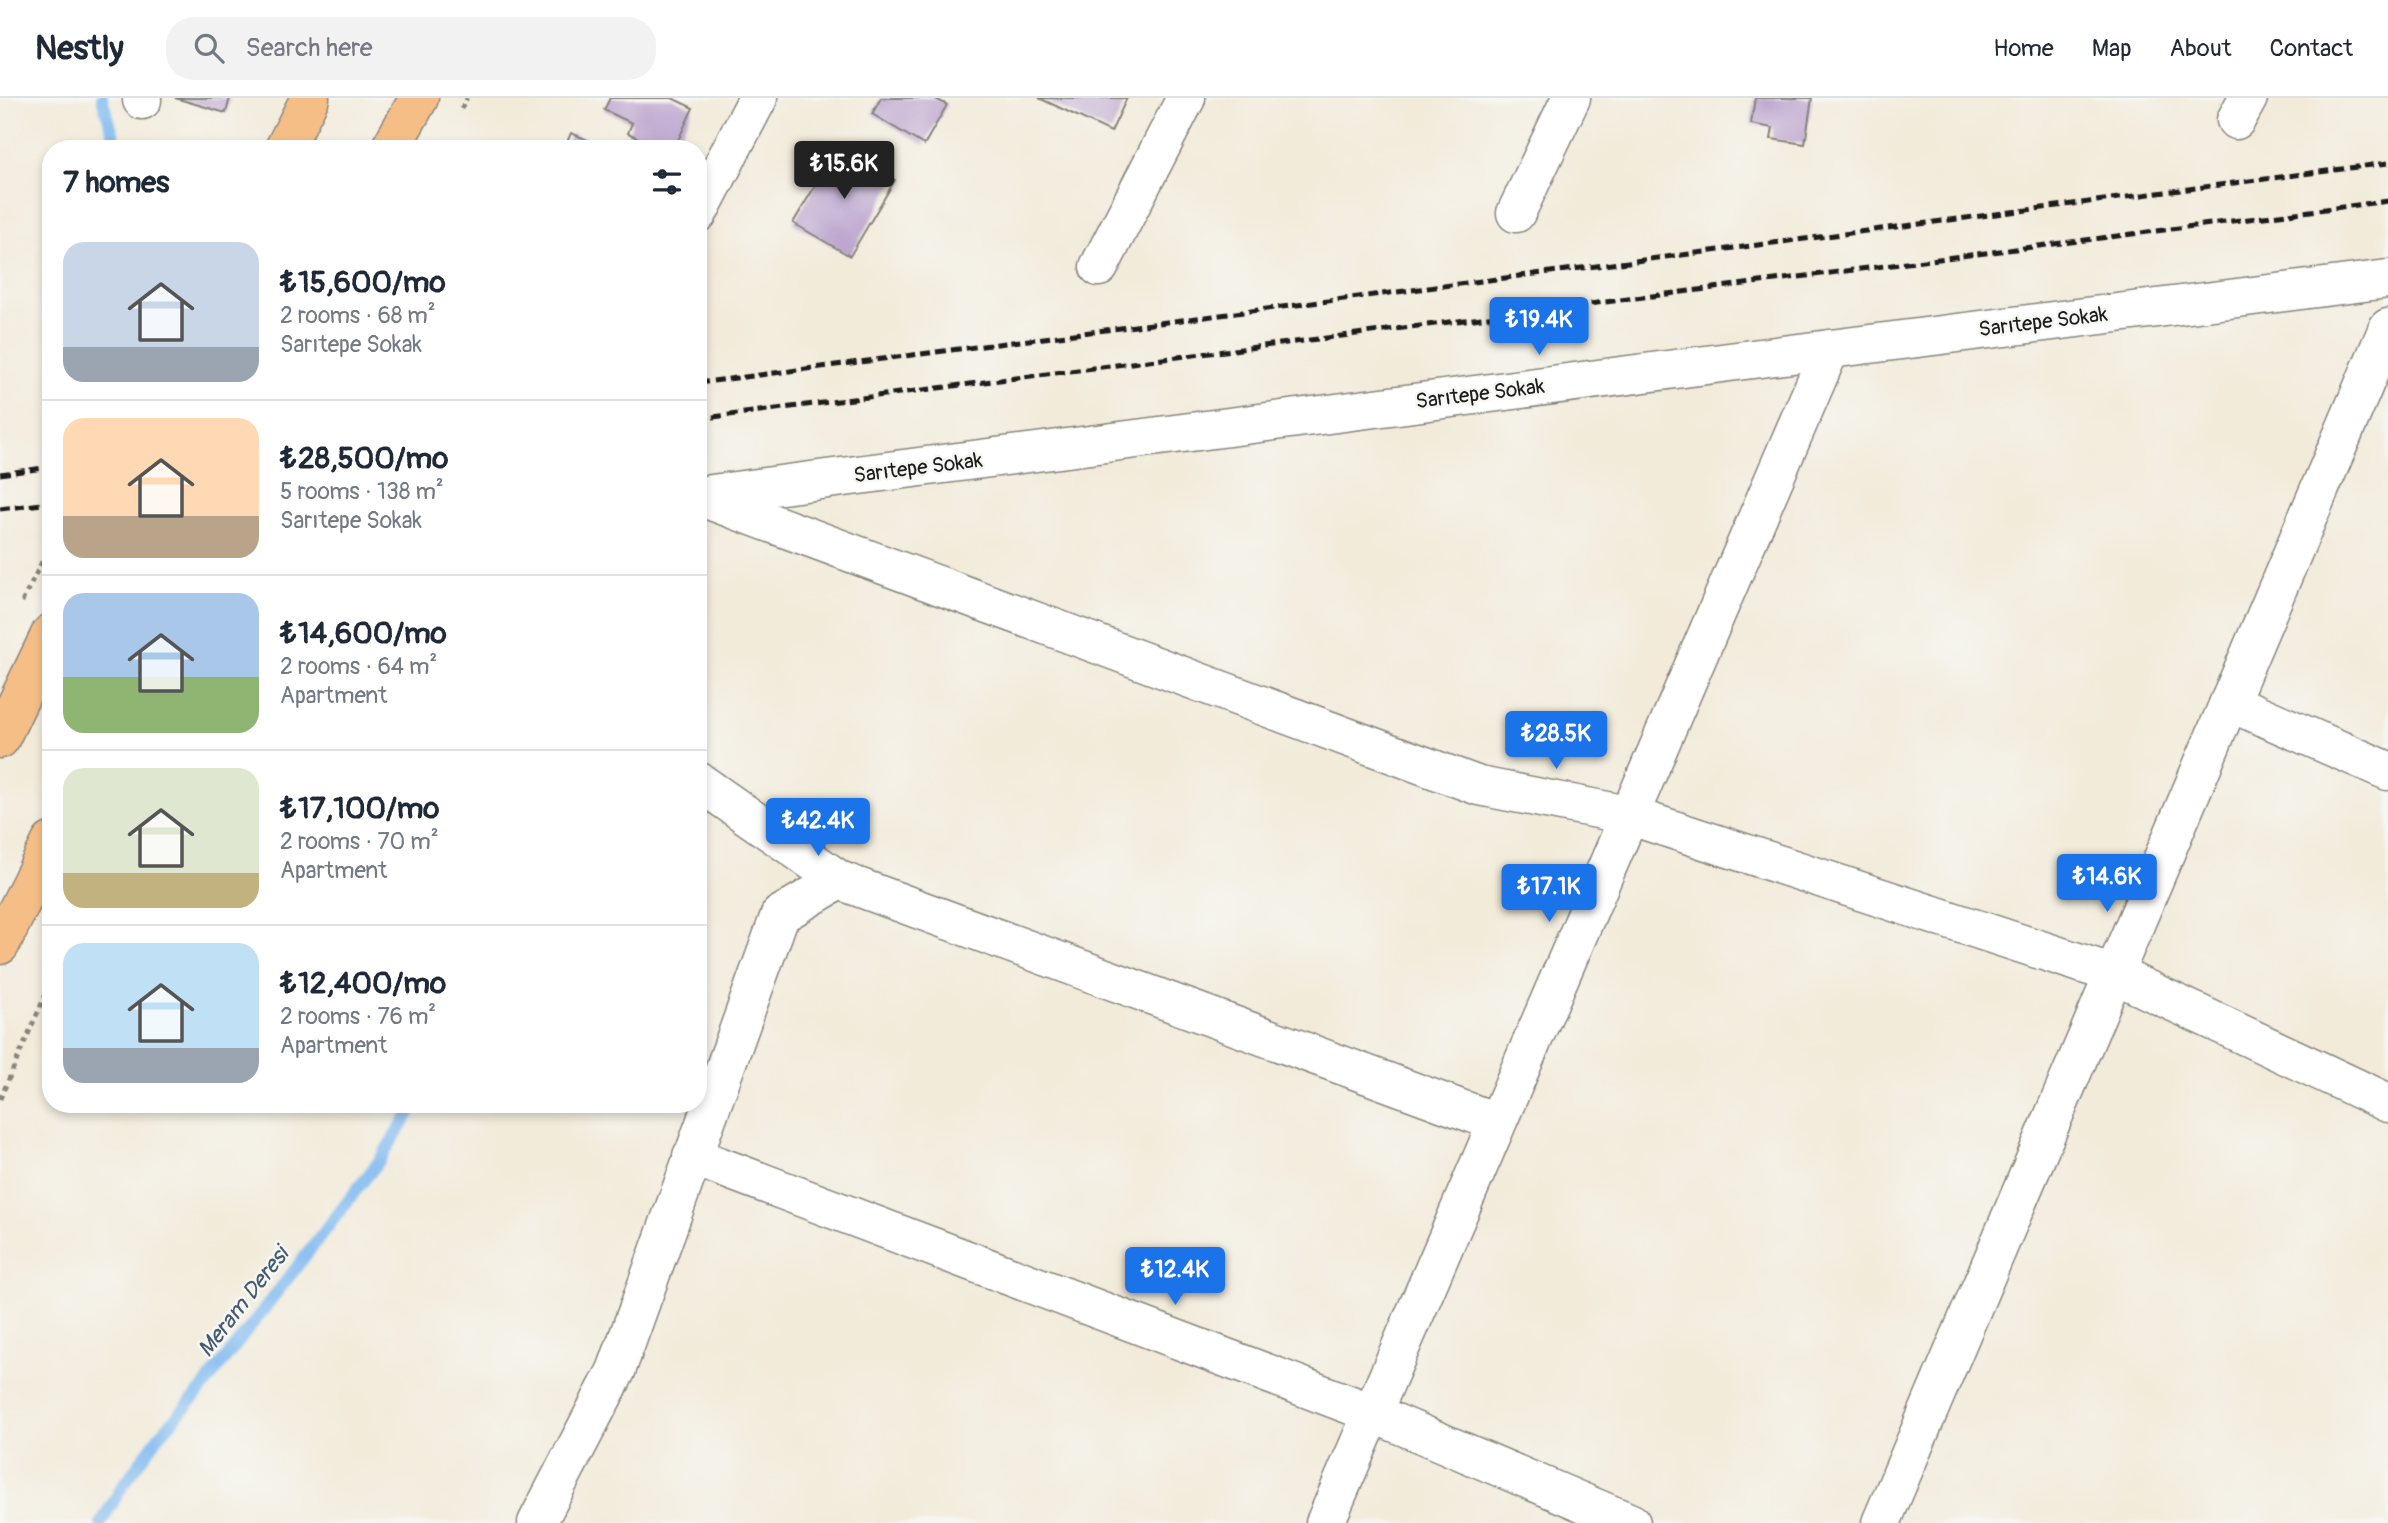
<!DOCTYPE html>
<meta charset="utf-8">
<style>
body{margin:0;font-family:Pangolin,sans-serif;background:#f2f2f3;color:#1f2937;height:100vh;display:flex;flex-direction:column;font-size:26px;white-space:nowrap}
*{box-sizing:border-box;margin:0}
p{font-size:23px;color:#747a83}
.icon{flex:none;width:38px;height:38px;fill:none;stroke:currentColor;stroke-width:2;stroke-linecap:round;stroke-linejoin:round}
.map{position:relative;flex:1;overflow:hidden}
.panel{position:absolute;left:42px;top:42px;width:665px;height:973px;display:flex;flex-direction:column;background:#fff;border-radius:28px;box-shadow:0 4px 10px #0003}
.panel>*{flex:none}
.price{position:absolute;translate:-50% -60px;padding:0 16px;border-radius:7px;background:#1a73e8;color:#fff;font-size:23px;line-height:46px;filter:drop-shadow(0 2px 4px #0008)}
.price::after{content:'';position:absolute;left:50%;top:42px;width:21px;height:16px;margin-left:-10px;background:inherit;clip-path:polygon(0 0,100% 0,50% 100%)}
.price.on{background:#222;color:#fff}
ul{padding:0;list-style:none}
li{display:flex;align-items:center;gap:21px;height:175px;padding:0 21px}
li+li{border-top:2px solid #e0e1e3}
li span{display:grid;place-items:center;flex:none;width:196px;height:140px;border-radius:21px;color:#555}
li>.icon{margin-inline-start:auto}
span .icon{width:84px;height:84px;fill:#fffc;stroke-width:1}
li b{font-size:30px}
h2{display:flex;justify-content:space-between;align-items:center;height:84px;padding:0 21px;font-size:30px}
header{display:flex;align-items:center;gap:42px;box-sizing:border-box;height:98px;padding:0 35px;background:#fff;border-bottom:2px solid #e0e1e3}
header strong{font-size:33px}
nav{display:flex;gap:38px;margin-inline-start:auto;font-size:24px}
.search{width:490px;height:63px;background:#f2f2f3;display:flex;align-items:center;gap:18px;box-sizing:border-box;padding:0 24px;border-radius:28px;color:#747a83;font-size:26px}
.map>svg:first-child{display:block}
.lines{fill:none;stroke-linecap:round;stroke-linejoin:round}
.stream{stroke:#7eb9f0;stroke-width:12}
.building{fill:#baa2cd}
.minor-casing{stroke:#87847b;stroke-width:41}
.highway-casing{stroke:#87847b;stroke-width:41}
.path{stroke:#87847b;stroke-width:4.5;stroke-dasharray:5 5;stroke-linecap:butt}
.minor{stroke:#fff;stroke-width:38}
.highway{stroke:#f6be87;stroke-width:38}
.rail{stroke:#1c1c1c;stroke-width:5;stroke-dasharray:10 5;stroke-linecap:butt}
.labels{text-anchor:middle;dominant-baseline:central;stroke-width:5;stroke-linejoin:round;paint-order:stroke}
.street-label{font-size:21px;fill:#1c1c1c;stroke:#f6f6f2}
.water-label{font-size:23px;font-style:italic;fill:#435b71;stroke:#f6f6f2}
</style>
<header>
<strong>Nestly</strong>
<div class="search"><svg class="icon" aria-label="search" viewBox="0 0 24 24"><circle cx="10" cy="10" r="6"/><path d="M15 15l6 6"/></svg>Search here</div>
<nav><a>Home</a><a>Map</a><a>About</a><a>Contact</a></nav>
</header>
<div class="map">
<svg width="2388" height="1425" viewBox="0 0 2388 1425">
<rect width="100%" height="100%" fill="#f6f6f2"/>
<filter id="ink" filterUnits="userSpaceOnUse"><feTurbulence type="fractalNoise" baseFrequency=".0143" numOctaves="2"/><feDisplacementMap in="SourceGraphic" scale="14" xChannelSelector="R" yChannelSelector="G"/><feConvolveMatrix kernelMatrix="1 2 1 2 8 2 1 2 1" color-interpolation-filters="sRGB"/></filter>
<filter id="wash" filterUnits="userSpaceOnUse"><feTurbulence type="fractalNoise" baseFrequency=".00686" numOctaves="4" result="noise"/><feDisplacementMap in="SourceGraphic" scale="28" xChannelSelector="R" yChannelSelector="G"/><feGaussianBlur stdDeviation="1.57" result="paint"/><feColorMatrix in="noise" values="0 0 0 0 0 0 0 0 0 0 0 0 0 0 0 0 0 1.4 0 .05"/><feComposite in="paint" operator="in"/></filter>
<g filter="url(#wash)">
<rect width="100%" height="100%" fill="#f2ebda"/>
<g class="lines">
<!-- stream -->
<g class="stream">
<path d="M102,0L118,51"/>
<path d="M101,1425L122,1389L159,1338L202,1291L379,1063L415,1006"/>
</g>
</g>
<g id="blocks">
<!-- building -->
<g class="building">
<path d="M175,0H230L226,15Z"/>
<path d="M610,0H672L693,10L674,51H660L628,35L632,25L604,12Z"/>
<path d="M881,0H934L947,7L924,47L872,16Z"/>
<path d="M1039,0H1127L1111,34Z"/>
<path d="M1755,0H1812L1805,46L1771,41L1773,30L1751,26Z"/>
<path d="M571,35L609,51H564Z"/>
<path d="M839,48L895,82L850,158L793,125Z"/>
</g>
</g>
</g>
<g filter="url(#ink)">
<use href="#blocks" fill-opacity="0" stroke="#87847b" stroke-width="2"/>
<g class="lines">
<!-- minor casing -->
<g class="minor-casing">
<g id="minor">
<path d="M142,2V0"/>
<path d="M2236,22L2248,0"/>
<path d="M698,115L758,0"/>
<path d="M1516,115L1571,0"/>
<path d="M1099,169L1186,0"/>
<path d="M704,397L1830,251L2388,181"/>
<path d="M698,398L1479,688L1628,717L2114,876L2388,1005"/>
<path d="M2229,604L2388,673"/>
<path d="M698,683L839,782"/>
<path d="M692,1058L1372,1315L1631,1425"/>
<path d="M537,1425L616,1273L780,817L839,782L1496,1024"/>
<path d="M1325,1425L1830,251"/>
<path d="M1881,1425L2388,230"/>
</g>
</g>
<!-- highway casing -->
<g class="highway-casing">
<g id="highway">
<path d="M284,51L310,0"/>
<path d="M390,51L419,0"/>
<path d="M0,641L51,535"/>
<path d="M0,847L51,744"/>
</g>
</g>
<!-- path -->
<g class="path">
<path d="M461,11L467,0"/>
<path d="M22,504L51,445"/>
<path d="M0,1001L51,884"/>
</g>
<!-- minor -->
<use href="#minor" class="minor"/>
<!-- highway -->
<use href="#highway" class="highway"/>
<!-- rail -->
<g class="rail">
<path d="M698,285L2388,65"/>
<path d="M698,321L2388,103"/>
<path d="M0,376L51,369"/>
<path d="M0,411L51,405"/>
</g>
</g>
</g>
<g class="labels">
<!-- street labels -->
<g class="street-label">
<text transform="translate(2043 224) rotate(-7)">Sarıtepe Sokak</text>
<text transform="translate(1480 296) rotate(-7)">Sarıtepe Sokak</text>
<text transform="translate(918 370) rotate(-7)">Sarıtepe Sokak</text>
</g>
<!-- water labels -->
<g class="water-label">
<text transform="translate(243 1204) rotate(-52)">Meram Deresi</text>
</g>
</g>
</svg>
<b class="price on" style="left:844px;top:103px">₺15.6K</b>
<b class="price" style="left:1539px;top:259px">₺19.4K</b>
<b class="price" style="left:1556px;top:673px">₺28.5K</b>
<b class="price" style="left:818px;top:760px">₺42.4K</b>
<b class="price" style="left:2107px;top:816px">₺14.6K</b>
<b class="price" style="left:1549px;top:826px">₺17.1K</b>
<b class="price" style="left:1175px;top:1209px">₺12.4K</b>
<section class="panel">
<h2>7 homes<svg class="icon" aria-label="filters" viewBox="0 0 24 24"><path d="M4 7h16M4 17h16"/><circle cx="9" cy="7" r="2"/><circle cx="15" cy="17" r="2"/></svg></h2>
<ul>
<li><span style="background:linear-gradient(#c9d6e8 75%,#9aa5b1 0)"><svg class="icon" aria-label="home" viewBox="0 0 24 24"><path d="M3 11l9-7 9 7M6 9v11h12V9"/></svg></span><div><b>₺15,600/mo</b><p>2 rooms · 68 m²</p><p>Sarıtepe Sokak</p></div></li>
<li><span style="background:linear-gradient(#ffd9b3 70%,#b9a48a 0)"><svg class="icon" aria-label="home" viewBox="0 0 24 24"><path d="M3 11l9-7 9 7M6 9v11h12V9"/></svg></span><div><b>₺28,500/mo</b><p>5 rooms · 138 m²</p><p>Sarıtepe Sokak</p></div></li>
<li><span style="background:linear-gradient(#a9c7e8 60%,#8fb573 0)"><svg class="icon" aria-label="home" viewBox="0 0 24 24"><path d="M3 11l9-7 9 7M6 9v11h12V9"/></svg></span><div><b>₺14,600/mo</b><p>2 rooms · 64 m²</p><p>Apartment</p></div></li>
<li><span style="background:linear-gradient(#dfe7d0 75%,#c2b280 0)"><svg class="icon" aria-label="home" viewBox="0 0 24 24"><path d="M3 11l9-7 9 7M6 9v11h12V9"/></svg></span><div><b>₺17,100/mo</b><p>2 rooms · 70 m²</p><p>Apartment</p></div></li>
<li><span style="background:linear-gradient(#bfe0f5 75%,#9aa5b1 0)"><svg class="icon" aria-label="home" viewBox="0 0 24 24"><path d="M3 11l9-7 9 7M6 9v11h12V9"/></svg></span><div><b>₺12,400/mo</b><p>2 rooms · 76 m²</p><p>Apartment</p></div></li>
</ul>
</section>
</div>
